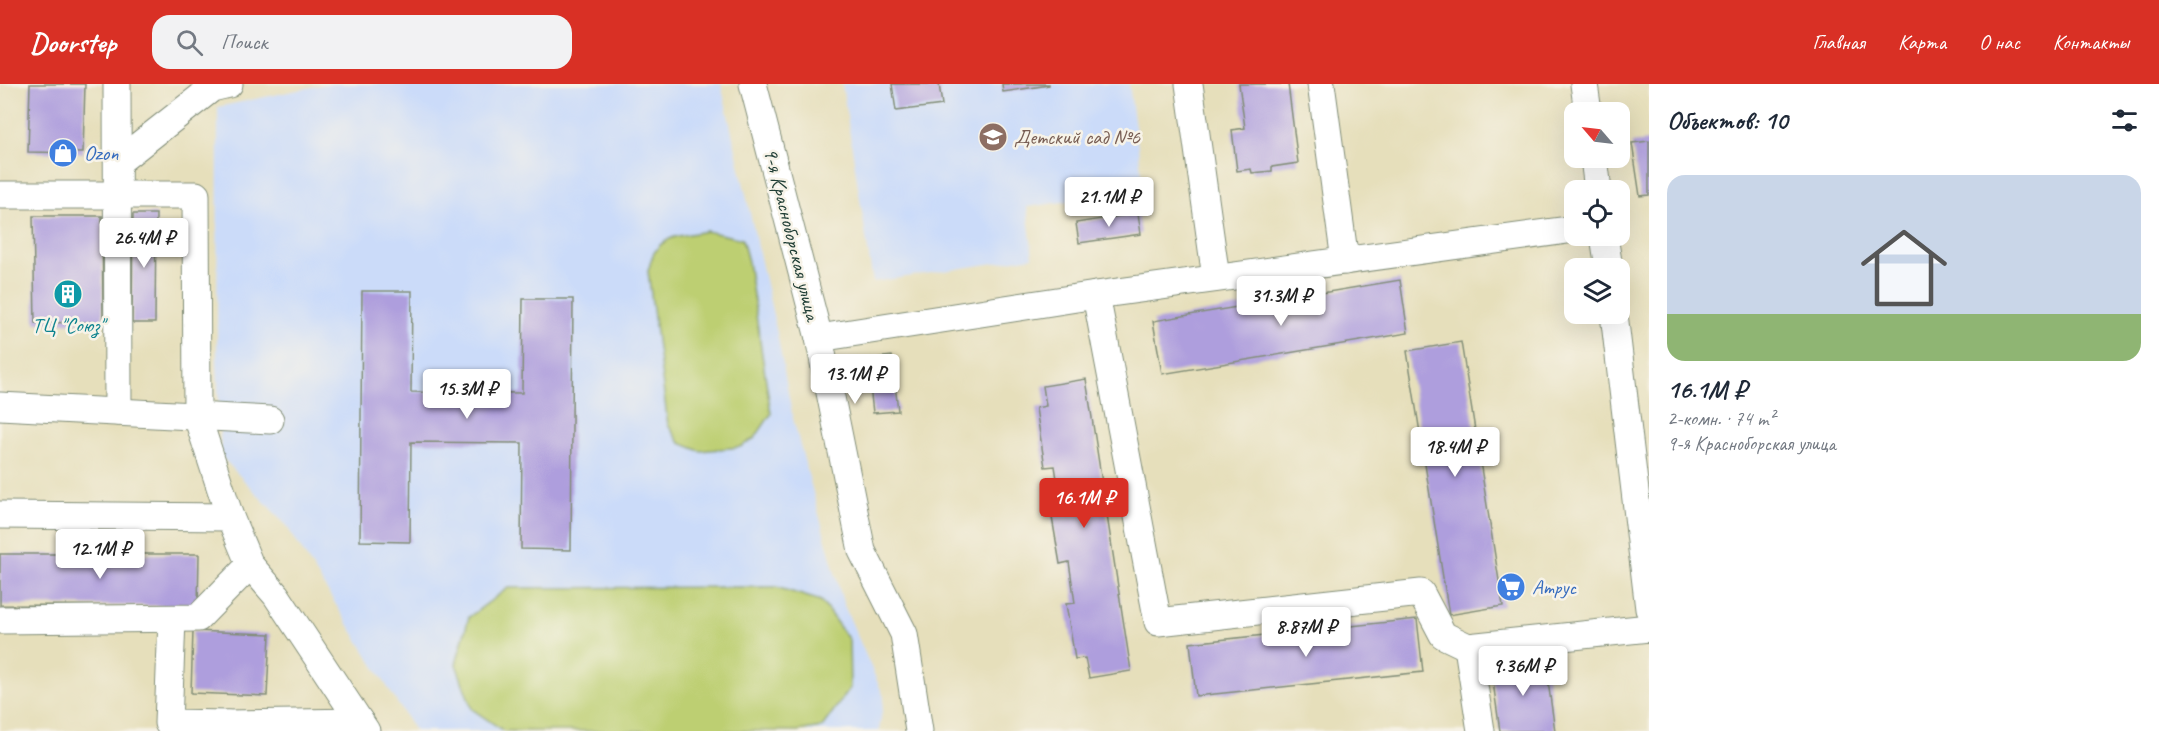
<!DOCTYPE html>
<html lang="ru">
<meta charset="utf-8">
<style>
body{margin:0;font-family:Caveat,sans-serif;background:#f2f2f3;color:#1f2937;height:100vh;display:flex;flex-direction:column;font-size:22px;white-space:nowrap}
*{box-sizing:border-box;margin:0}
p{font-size:20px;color:#747a83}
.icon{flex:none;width:33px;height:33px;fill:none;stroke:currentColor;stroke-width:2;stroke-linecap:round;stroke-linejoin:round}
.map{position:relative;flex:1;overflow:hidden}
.details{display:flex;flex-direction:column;background:#fff;width:510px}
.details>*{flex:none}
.needle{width:39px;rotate:298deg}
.controls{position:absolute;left:1564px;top:18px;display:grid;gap:12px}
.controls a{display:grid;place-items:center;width:66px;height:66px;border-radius:12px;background:#fff;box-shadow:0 6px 24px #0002;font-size:30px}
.price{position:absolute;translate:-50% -51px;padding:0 14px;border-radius:6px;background:#fff;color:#222;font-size:20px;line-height:39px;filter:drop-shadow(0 2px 3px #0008)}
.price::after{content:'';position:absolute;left:50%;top:36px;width:18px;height:14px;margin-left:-9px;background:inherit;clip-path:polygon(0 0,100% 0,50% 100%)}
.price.active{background:#d93025;color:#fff}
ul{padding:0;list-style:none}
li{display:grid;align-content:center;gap:12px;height:318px;padding:0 18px}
li span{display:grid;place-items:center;height:186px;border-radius:18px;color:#555}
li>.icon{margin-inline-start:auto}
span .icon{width:108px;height:108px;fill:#fffc;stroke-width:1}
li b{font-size:26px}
h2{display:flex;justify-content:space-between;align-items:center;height:72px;padding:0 18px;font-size:26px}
header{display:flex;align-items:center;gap:36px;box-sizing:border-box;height:84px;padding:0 30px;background:#d93025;color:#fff}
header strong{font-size:28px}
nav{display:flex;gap:33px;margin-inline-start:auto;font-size:21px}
.search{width:420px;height:54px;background:#f2f2f3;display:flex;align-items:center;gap:15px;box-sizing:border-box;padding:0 21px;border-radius:18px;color:#747a83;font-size:22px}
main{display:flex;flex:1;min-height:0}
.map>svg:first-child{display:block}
.built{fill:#cbdbf9}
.green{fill:#bdcf72;stroke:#6e8653;stroke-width:1.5}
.building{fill:#ae9edd}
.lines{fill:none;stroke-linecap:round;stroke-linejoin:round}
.minor-casing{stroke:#828e78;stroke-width:29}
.minor{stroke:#fff;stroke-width:27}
.labels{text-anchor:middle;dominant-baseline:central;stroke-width:5;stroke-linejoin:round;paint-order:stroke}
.education-label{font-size:21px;fill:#785e54;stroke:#f7f3e8;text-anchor:start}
.shop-label{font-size:21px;fill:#366cbe;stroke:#f7f3e8;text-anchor:start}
.street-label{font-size:21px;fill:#1f3d34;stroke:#f7f3e8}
.culture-label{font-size:21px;fill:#0d838f;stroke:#f7f3e8}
</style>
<header>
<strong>Doorstep</strong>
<div class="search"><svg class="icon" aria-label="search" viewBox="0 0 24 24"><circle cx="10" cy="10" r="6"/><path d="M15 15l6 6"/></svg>Поиск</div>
<nav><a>Главная</a><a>Карта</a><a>О нас</a><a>Контакты</a></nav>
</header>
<main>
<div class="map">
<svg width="1649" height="647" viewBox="0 0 1649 647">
<rect width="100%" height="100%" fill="#f7f3e8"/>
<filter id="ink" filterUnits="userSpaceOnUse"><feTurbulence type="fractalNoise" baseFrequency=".0167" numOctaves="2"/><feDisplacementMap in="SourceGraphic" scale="12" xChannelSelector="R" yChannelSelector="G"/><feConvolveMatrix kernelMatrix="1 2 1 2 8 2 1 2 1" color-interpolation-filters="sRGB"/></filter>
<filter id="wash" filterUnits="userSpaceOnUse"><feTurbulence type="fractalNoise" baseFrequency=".008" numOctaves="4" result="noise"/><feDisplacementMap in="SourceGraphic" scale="24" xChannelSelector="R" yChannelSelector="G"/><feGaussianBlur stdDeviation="1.35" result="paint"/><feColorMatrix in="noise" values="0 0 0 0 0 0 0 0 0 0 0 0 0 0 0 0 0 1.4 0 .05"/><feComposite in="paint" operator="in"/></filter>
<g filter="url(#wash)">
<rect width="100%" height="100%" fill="#e6dfbb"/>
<!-- built -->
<g class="built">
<path d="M326,0H721L777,249L793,335L843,519L884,613L879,647H415L286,441L221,372L217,279L218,23Z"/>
<path d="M842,0H1129L1144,107L1027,123L1033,173L873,198Z"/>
</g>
<!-- green -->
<g class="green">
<path d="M706,147L742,155L748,178L771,330L755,354L740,363L700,367L680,359L668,341L648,187C650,182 651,174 654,169C665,149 688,152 706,147Z"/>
<path d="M776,503L821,517L849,556L850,604L822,643L798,647H504L472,625L456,580L469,533L508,504Z"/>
</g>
<g id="blocks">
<!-- building -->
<g class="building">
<path d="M30,0H85L83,69L28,68Z"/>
<path d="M892,0H939L942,21L896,27Z"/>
<path d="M1002,0H1049V1L1003,8Z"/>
<path d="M1239,0H1288L1298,79L1272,83V87L1252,89L1251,85L1237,87L1232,46L1245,44Z"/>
<path d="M1649,57V111L1640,112L1632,59Z"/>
<path d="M1138,129L1141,150L1079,159L1076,139Z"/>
<path d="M133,130H156L155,239H132Z"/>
<path d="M33,132H102L103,238L35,239Z"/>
<path d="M1400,196L1408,249L1162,290L1153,237Z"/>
<path d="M362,207H412L411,308L522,309L523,215H573L571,466L521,465L522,359L411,358L410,458L360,457Z"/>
<path d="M1461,258L1503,522L1449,531L1407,267Z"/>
<path d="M892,272L898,327L873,329L867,275Z"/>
<path d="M1086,295L1131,587L1089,594L1085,574L1075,575L1066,520L1075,519L1069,478L1060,480L1050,422L1061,421L1055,382L1045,383L1036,324L1046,322L1043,302Z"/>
<path d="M0,470H199L198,522L0,521Z"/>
<path d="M1417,535L1423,588L1196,612L1190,559Z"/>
<path d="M193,547L270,550L267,612L191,609Z"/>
<path d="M1545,576L1555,647H1500L1491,584Z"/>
</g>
</g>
</g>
<g filter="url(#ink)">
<use href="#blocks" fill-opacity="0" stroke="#828e78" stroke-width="1.5"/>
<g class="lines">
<!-- minor casing -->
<g class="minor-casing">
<g id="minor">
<path d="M117,0L118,328"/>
<path d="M753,0L819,254L862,467L904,550L919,647"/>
<path d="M1189,0L1216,194"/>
<path d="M1321,0L1345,177"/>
<path d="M1584,0L1588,28"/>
<path d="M1594,74L1598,106"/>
<path d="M118,78L212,4L229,0"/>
<path d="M0,111H196L197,332L230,433L250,481L276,511L366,647"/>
<path d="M1604,152L1609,184"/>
<path d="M1096,211L1158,538L1421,509L1443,551L1468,563L1649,544"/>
<path d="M1614,230L1649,525"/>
<path d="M819,254L1096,211L1575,145"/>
<path d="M0,322L270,336"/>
<path d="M0,431L230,433"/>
<path d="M172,535L168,639L227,640"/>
<path d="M0,536L198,534L250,481"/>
<path d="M1468,563L1481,647"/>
<path d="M227,647V640L360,638"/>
</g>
</g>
<!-- minor -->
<use href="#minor" class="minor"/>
</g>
</g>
<!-- icons -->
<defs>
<g id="school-disc" transform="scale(1.5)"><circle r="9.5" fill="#8d6e63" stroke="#f7f3e8"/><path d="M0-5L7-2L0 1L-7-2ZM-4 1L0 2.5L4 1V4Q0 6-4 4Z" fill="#fff"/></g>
<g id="shop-disc" transform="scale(1.5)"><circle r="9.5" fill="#3f7fe0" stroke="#f7f3e8"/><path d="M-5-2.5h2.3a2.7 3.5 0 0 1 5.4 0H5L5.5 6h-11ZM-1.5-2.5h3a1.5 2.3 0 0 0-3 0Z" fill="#fff"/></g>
<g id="building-disc" transform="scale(1.5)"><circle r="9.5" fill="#0f9aa8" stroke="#f7f3e8"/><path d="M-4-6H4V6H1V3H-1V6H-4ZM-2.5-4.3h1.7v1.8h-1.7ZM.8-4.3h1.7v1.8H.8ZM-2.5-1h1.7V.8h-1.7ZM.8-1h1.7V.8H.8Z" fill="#fff"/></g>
<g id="supermarket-disc" transform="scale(1.5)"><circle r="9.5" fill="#3f7fe0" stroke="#f7f3e8"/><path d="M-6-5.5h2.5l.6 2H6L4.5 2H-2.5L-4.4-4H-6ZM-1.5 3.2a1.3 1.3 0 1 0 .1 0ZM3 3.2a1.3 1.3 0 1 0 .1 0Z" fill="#fff"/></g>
</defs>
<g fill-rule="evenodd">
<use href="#school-disc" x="993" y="53"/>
<use href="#shop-disc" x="63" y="69"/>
<use href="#building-disc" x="68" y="210"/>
<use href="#supermarket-disc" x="1511" y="503"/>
</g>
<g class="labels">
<!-- education labels -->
<g class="education-label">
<text x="1014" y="53">Детский сад №6</text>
</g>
<!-- shop labels -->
<g class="shop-label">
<text x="84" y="69">Ozon</text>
<text x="1532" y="503">Атрус</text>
</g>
<!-- street labels -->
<g class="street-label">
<text transform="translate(792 150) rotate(76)">9-я Красноборская улица</text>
</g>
<!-- culture labels -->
<g class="culture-label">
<text x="68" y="241">ТЦ "Союз"</text>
</g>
</g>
</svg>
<div class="controls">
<a><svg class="needle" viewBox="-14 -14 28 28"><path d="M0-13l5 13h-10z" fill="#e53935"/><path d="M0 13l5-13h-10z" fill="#747a83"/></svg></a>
<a><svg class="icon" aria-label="locate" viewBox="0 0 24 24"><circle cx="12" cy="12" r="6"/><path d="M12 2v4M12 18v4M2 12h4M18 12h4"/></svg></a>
<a><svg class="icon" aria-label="layers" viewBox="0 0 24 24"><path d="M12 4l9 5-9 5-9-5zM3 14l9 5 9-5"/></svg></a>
</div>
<b class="price" style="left:1109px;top:144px">21.1M ₽</b>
<b class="price" style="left:144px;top:185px">26.4M ₽</b>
<b class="price" style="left:1281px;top:243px">31.3M ₽</b>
<b class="price" style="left:855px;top:321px">13.1M ₽</b>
<b class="price" style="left:467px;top:336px">15.3M ₽</b>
<b class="price" style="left:1455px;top:394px">18.4M ₽</b>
<b class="price active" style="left:1084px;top:445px">16.1M ₽</b>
<b class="price" style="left:100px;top:496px">12.1M ₽</b>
<b class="price" style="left:1306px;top:574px">8.87M ₽</b>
<b class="price" style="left:1523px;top:613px">9.36M ₽</b>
</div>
<section class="details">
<h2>Объектов: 10<svg class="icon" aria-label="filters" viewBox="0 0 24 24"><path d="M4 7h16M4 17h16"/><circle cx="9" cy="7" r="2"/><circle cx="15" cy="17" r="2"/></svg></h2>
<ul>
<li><span style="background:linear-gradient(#c9d6e8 75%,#8fb573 0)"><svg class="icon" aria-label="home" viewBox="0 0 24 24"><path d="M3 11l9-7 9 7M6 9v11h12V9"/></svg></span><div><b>16.1M ₽</b><p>2-комн. · 74 m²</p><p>9-я Красноборская улица</p></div></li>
</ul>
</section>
</main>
